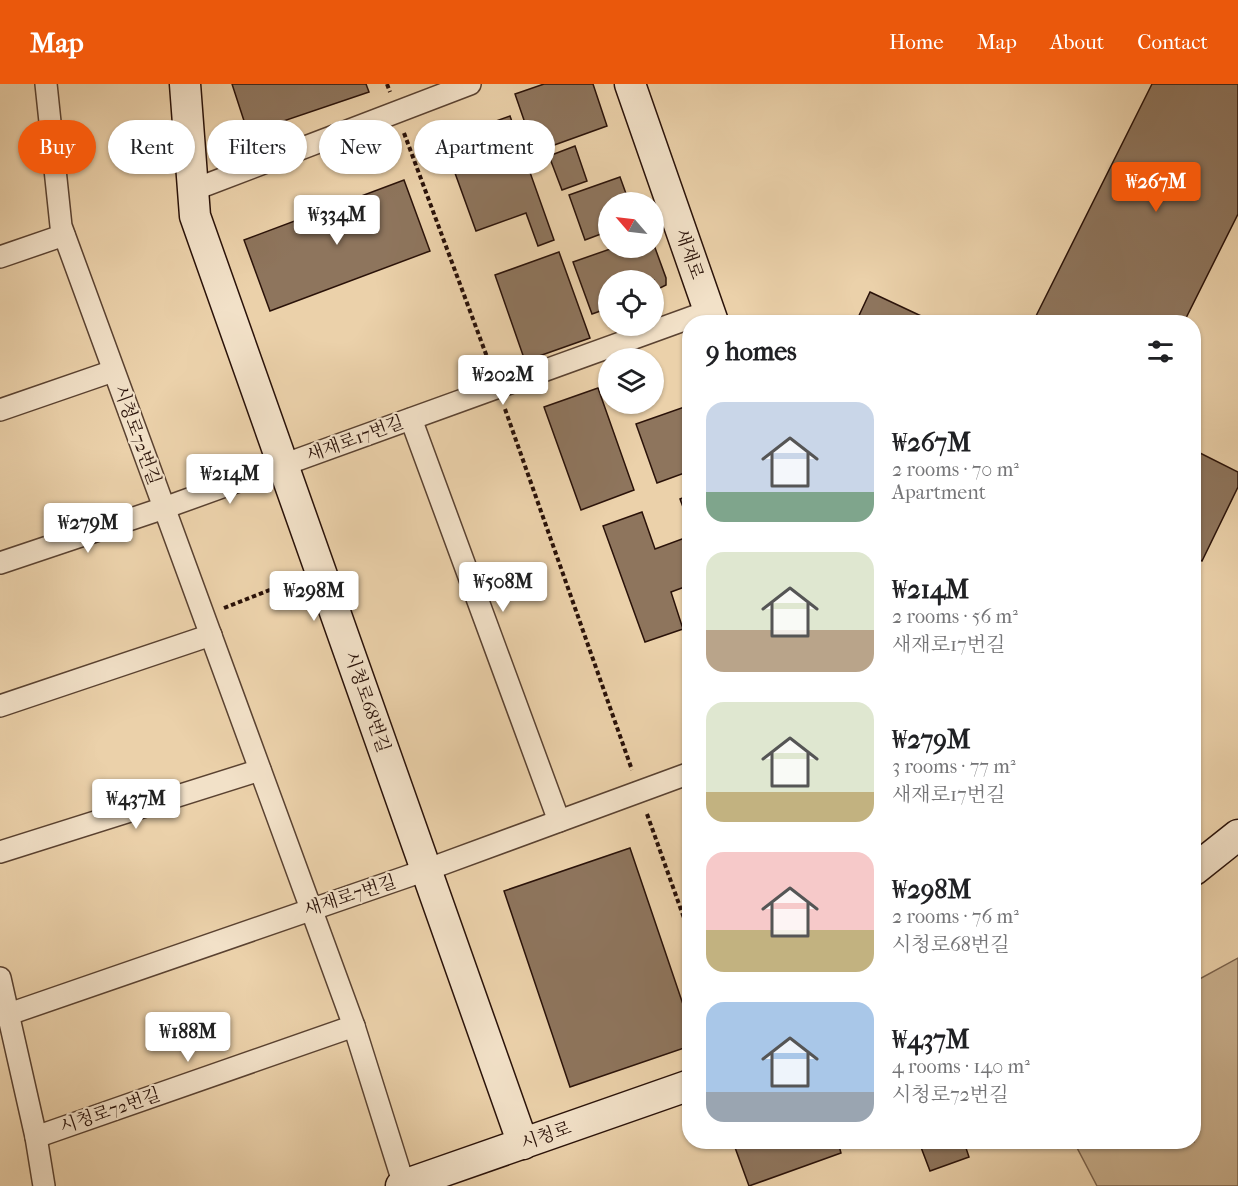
<!DOCTYPE html>
<meta charset="utf-8">
<style>
body{margin:0;font-family:"IM FELL French Canon","Noto Serif KR",serif;background:#f2f2f2;color:#202124;height:100vh;display:flex;flex-direction:column;font-size:22px;white-space:nowrap}
*{box-sizing:border-box;margin:0}
p{font-size:20px;color:#757577}
.icon{flex:none;width:33px;height:33px;fill:none;stroke:currentColor;stroke-width:2;stroke-linecap:round;stroke-linejoin:round}
.map{position:relative;flex:1;overflow:hidden}
.drawer{position:absolute;left:682px;top:231px;width:519px;height:834px;display:flex;flex-direction:column;background:#fff;border-radius:24px;box-shadow:0 2px 4px #0004}
.drawer>*{flex:none}
.guide{position:absolute;left:18px;top:36px;width:570px;height:54px;display:flex;gap:12px}
.needle{width:39px;rotate:298deg}
.buttons{position:absolute;left:598px;top:108px;display:grid;gap:12px}
.buttons a{display:grid;place-items:center;width:66px;height:66px;border-radius:50%;background:#fff;box-shadow:0 2px 4px #0004;font-size:30px}
.price{position:absolute;translate:-50% -51px;padding:0 14px;border-radius:6px;background:#fff;color:#222;font-size:20px;line-height:39px;filter:drop-shadow(0 2px 3px #0008)}
.price::after{content:'';position:absolute;left:50%;top:36px;width:18px;height:14px;margin-left:-9px;background:inherit;clip-path:polygon(0 0,100% 0,50% 100%)}
.price.on{background:#ea580c;color:#fff}
ul{padding:0;list-style:none}
li{display:flex;align-items:center;gap:18px;height:150px;padding:0 24px}
li span{display:grid;place-items:center;flex:none;width:168px;height:120px;border-radius:18px;color:#555}
li>.icon{margin-inline-start:auto}
span .icon{width:72px;height:72px;fill:#fffc;stroke-width:1}
li b{font-size:26px}
h2{display:flex;justify-content:space-between;align-items:center;height:72px;padding:0 24px;font-size:26px}
.pill{padding:0 21px;border-radius:27px;background:#fff;box-shadow:0 2px 4px #0004;font-size:21px;line-height:54px}
.pill.on{background:#ea580c;color:#fff}
header{display:flex;align-items:center;gap:36px;box-sizing:border-box;height:84px;padding:0 30px;background:#ea580c;color:#fff}
header strong{font-size:28px}
nav{display:flex;gap:33px;margin-inline-start:auto;font-size:21px}
.map>svg:first-child{display:block}
.green{fill:#cab18f;stroke:#7a624c;stroke-width:1.5}
.building{fill:#8e755d;stroke:#2a1209;stroke-width:1.5}
.lines{fill:none;stroke-linecap:round;stroke-linejoin:round}
.street-casing{stroke:#5a4231;stroke-width:24}
.secondary-casing{stroke:#2a1209;stroke-width:33}
.path{stroke:#2a1209;stroke-width:4;stroke-dasharray:4.5 3;stroke-linecap:butt}
.street{stroke:#f2e1c8;stroke-width:21}
.secondary{stroke:#f2e1c8;stroke-width:30}
.labels{text-anchor:middle;dominant-baseline:central;stroke-width:4.5;stroke-linejoin:round;paint-order:stroke}
.street-label{font-size:18px;fill:#2a1209;stroke:#f2e1c8}
</style>
<header>
<strong>Map</strong>
<nav><a>Home</a><a>Map</a><a>About</a><a>Contact</a></nav>
</header>
<div class="map">
<svg width="1238" height="1102" viewBox="0 0 1238 1102">
<rect width="100%" height="100%" fill="#ebd1aa"/>
<filter id="stains"><feTurbulence type="fractalNoise" baseFrequency=".00333" numOctaves="4"/><feColorMatrix values="0 0 0 0 .2 0 0 0 0 .09 0 0 0 0 .02 0 0 0 .5 -.17"/></filter>
<radialGradient id="worn" r=".72"><stop offset=".6" stop-color="#630" stop-opacity="0"/><stop offset="1" stop-color="#630" stop-opacity=".3"/></radialGradient>
<!-- green -->
<path class="green" d="M1238,874V1102H1097L1074,1058H1194V898Z"/>
<!-- building -->
<g class="building">
<path d="M232,0H366L369,8L248,49Z"/>
<path d="M544,0H593L607,42L535,68L515,10Z"/>
<path d="M1152,0H1238V130L1184,238H1033Z"/>
<path d="M510,32L554,156L538,162L526,129L476,147L443,56Z"/>
<path d="M575,62L587,97L562,106L549,72Z"/>
<path d="M620,93L629,118H609V147L585,156L569,111Z"/>
<path d="M404,96L430,167L270,227L244,156Z"/>
<path d="M654,161L666,194V201L654,207V196H609V224L592,230L573,178L613,164H654Z"/>
<path d="M559,168L590,254L525,277L495,191Z"/>
<path d="M870,208L934,238H856Z"/>
<path d="M598,304L634,406L581,426L544,323Z"/>
<path d="M690,321V387L657,399L636,340Z"/>
<path d="M1194,366L1238,388V403L1202,477L1194,473Z"/>
<path d="M690,411V442L680,415Z"/>
<path d="M642,428L655,465L690,452V501L671,508L683,545L645,558L603,442Z"/>
<path d="M630,764L690,941V962L570,1003L504,807Z"/>
<path d="M733,1058H838L841,1069L749,1102Z"/>
<path d="M919,1058H964L969,1073L930,1087Z"/>
</g>
<g class="lines">
<!-- street casing -->
<g class="street-casing">
<g id="street">
<path d="M46,0L61,142L354,942L404,1101"/>
<path d="M193,106L470,0"/>
<path d="M0,173L64,151"/>
<path d="M0,326L113,287"/>
<path d="M411,335L559,737"/>
<path d="M0,479L164,424L709,227"/>
<path d="M0,622L211,551"/>
<path d="M0,768L260,686"/>
<path d="M0,894L36,1053L44,1102"/>
<path d="M9,930L426,786L690,689"/>
<path d="M36,1053L354,942"/>
</g>
</g>
<!-- secondary casing -->
<g class="secondary-casing">
<g id="secondary">
<path d="M185,0L195,132L523,1060"/>
<path d="M630,0L713,238"/>
<path d="M1194,786L1238,751"/>
<path d="M401,1102L690,1001"/>
</g>
</g>
<!-- path -->
<g class="path">
<path d="M387,0L390,8"/>
<path d="M404,49L490,281"/>
<path d="M505,325L632,686"/>
<path d="M224,524L295,496"/>
<path d="M647,730L690,851"/>
</g>
<!-- street -->
<use href="#street" class="street"/>
<!-- secondary -->
<use href="#secondary" class="secondary"/>
</g>
<g class="labels">
<!-- street labels -->
<g class="street-label">
<text transform="translate(689 170) rotate(71)">새재로</text>
<text transform="translate(137 351) rotate(70)">시청로72번길</text>
<text transform="translate(355 355) rotate(-20)">새재로17번길</text>
<text transform="translate(367 618) rotate(71)">시청로68번길</text>
<text transform="translate(350 812) rotate(-18)">새재로7번길</text>
<text transform="translate(110 1027) rotate(-19)">시청로72번길</text>
<text transform="translate(546 1052) rotate(-19)">시청로</text>
</g>
</g>
<rect width="100%" height="100%" filter="url(#stains)"/>
<rect width="100%" height="100%" fill="url(#worn)"/>
</svg>
<div class="buttons">
<a><svg class="needle" viewBox="-14 -14 28 28"><path d="M0-13l5 13h-10z" fill="#e53935"/><path d="M0 13l5-13h-10z" fill="#757577"/></svg></a>
<a><svg class="icon" aria-label="locate" viewBox="0 0 24 24"><circle cx="12" cy="12" r="6"/><path d="M12 2v4M12 18v4M2 12h4M18 12h4"/></svg></a>
<a><svg class="icon" aria-label="layers" viewBox="0 0 24 24"><path d="M12 4l9 5-9 5-9-5zM3 14l9 5 9-5"/></svg></a>
</div>
<b class="price on" style="left:1156px;top:129px">₩267M</b>
<b class="price" style="left:337px;top:162px">₩334M</b>
<b class="price" style="left:503px;top:322px">₩202M</b>
<b class="price" style="left:230px;top:421px">₩214M</b>
<b class="price" style="left:88px;top:470px">₩279M</b>
<b class="price" style="left:503px;top:529px">₩508M</b>
<b class="price" style="left:314px;top:538px">₩298M</b>
<b class="price" style="left:136px;top:746px">₩437M</b>
<b class="price" style="left:188px;top:979px">₩188M</b>
<div class="guide">
<a class="pill on">Buy</a>
<a class="pill">Rent</a>
<a class="pill">Filters</a>
<a class="pill">New</a>
<a class="pill">Apartment</a>
</div>
<section class="drawer">
<h2>9 homes<svg class="icon" aria-label="filters" viewBox="0 0 24 24"><path d="M4 7h16M4 17h16"/><circle cx="9" cy="7" r="2"/><circle cx="15" cy="17" r="2"/></svg></h2>
<ul>
<li><span style="background:linear-gradient(#c9d6e8 75%,#7fa58c 0)"><svg class="icon" aria-label="home" viewBox="0 0 24 24"><path d="M3 11l9-7 9 7M6 9v11h12V9"/></svg></span><div><b>₩267M</b><p>2 rooms · 70 m²</p><p>Apartment</p></div></li>
<li><span style="background:linear-gradient(#dfe7d0 65%,#b9a48a 0)"><svg class="icon" aria-label="home" viewBox="0 0 24 24"><path d="M3 11l9-7 9 7M6 9v11h12V9"/></svg></span><div><b>₩214M</b><p>2 rooms · 56 m²</p><p>새재로17번길</p></div></li>
<li><span style="background:linear-gradient(#dfe7d0 75%,#c2b280 0)"><svg class="icon" aria-label="home" viewBox="0 0 24 24"><path d="M3 11l9-7 9 7M6 9v11h12V9"/></svg></span><div><b>₩279M</b><p>3 rooms · 77 m²</p><p>새재로17번길</p></div></li>
<li><span style="background:linear-gradient(#f6c9c9 65%,#c2b280 0)"><svg class="icon" aria-label="home" viewBox="0 0 24 24"><path d="M3 11l9-7 9 7M6 9v11h12V9"/></svg></span><div><b>₩298M</b><p>2 rooms · 76 m²</p><p>시청로68번길</p></div></li>
<li><span style="background:linear-gradient(#a9c7e8 75%,#9aa5b1 0)"><svg class="icon" aria-label="home" viewBox="0 0 24 24"><path d="M3 11l9-7 9 7M6 9v11h12V9"/></svg></span><div><b>₩437M</b><p>4 rooms · 140 m²</p><p>시청로72번길</p></div></li>
</ul>
</section>
</div>
